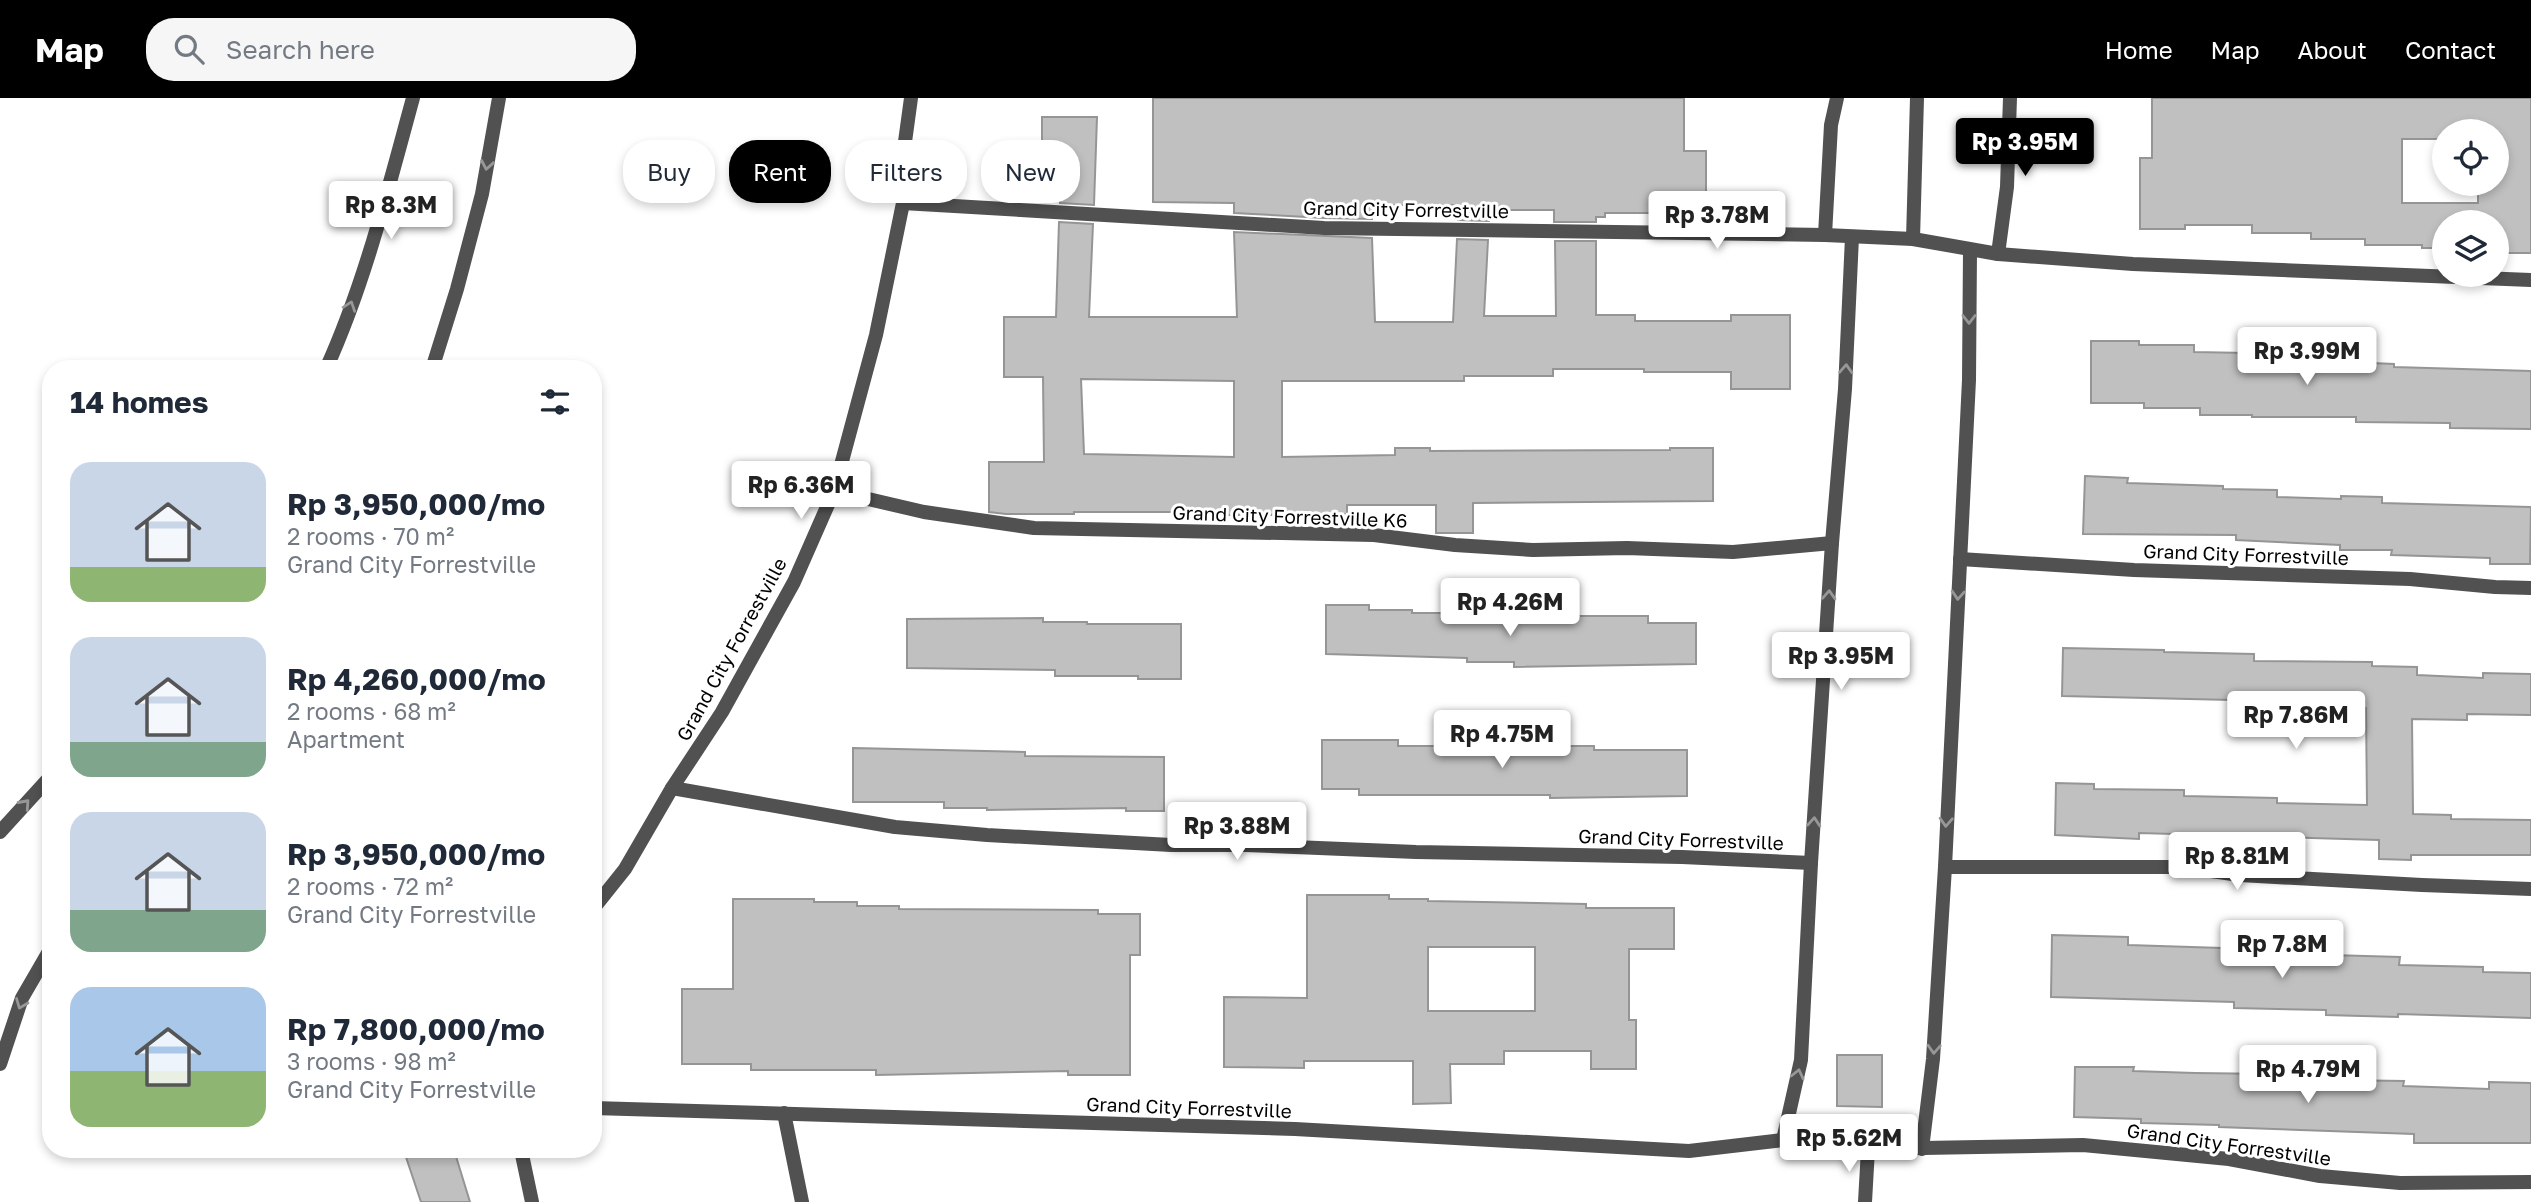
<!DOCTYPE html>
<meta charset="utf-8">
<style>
body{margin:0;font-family:"Golos Text",sans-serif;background:#f6f6f7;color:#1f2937;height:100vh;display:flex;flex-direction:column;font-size:26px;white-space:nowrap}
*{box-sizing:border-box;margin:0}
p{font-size:23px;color:#747a83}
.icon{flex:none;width:38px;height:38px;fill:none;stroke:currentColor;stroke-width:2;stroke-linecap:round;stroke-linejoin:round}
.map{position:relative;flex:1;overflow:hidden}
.sheet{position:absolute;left:42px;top:262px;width:560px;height:798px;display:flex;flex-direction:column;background:#fff;border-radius:28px;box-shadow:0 4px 10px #0003}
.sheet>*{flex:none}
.hud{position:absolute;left:623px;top:42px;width:665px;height:63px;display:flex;gap:14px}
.tools{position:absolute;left:2432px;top:21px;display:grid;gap:14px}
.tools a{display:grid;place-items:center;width:77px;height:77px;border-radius:50%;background:#fff;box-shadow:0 4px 10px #0003;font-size:35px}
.price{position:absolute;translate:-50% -60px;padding:0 16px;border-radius:7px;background:#fff;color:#222;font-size:23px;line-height:46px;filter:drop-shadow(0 2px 4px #0008)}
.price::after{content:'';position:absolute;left:50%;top:42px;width:21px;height:16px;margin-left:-10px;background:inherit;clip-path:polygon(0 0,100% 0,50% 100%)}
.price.selected{background:#000;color:#fff}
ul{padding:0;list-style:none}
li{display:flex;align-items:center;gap:21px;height:175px;padding:0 28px}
li span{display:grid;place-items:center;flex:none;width:196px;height:140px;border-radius:21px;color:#555}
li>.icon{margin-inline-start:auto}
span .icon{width:84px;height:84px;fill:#fffc;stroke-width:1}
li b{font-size:30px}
h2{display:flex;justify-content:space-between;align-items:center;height:84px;padding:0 28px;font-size:30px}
.chip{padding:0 24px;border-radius:28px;background:#fff;box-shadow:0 4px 10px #0003;font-size:24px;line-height:63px}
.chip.selected{background:#000;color:#fff}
header{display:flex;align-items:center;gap:42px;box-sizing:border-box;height:98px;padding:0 35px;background:#000;color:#fff}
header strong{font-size:33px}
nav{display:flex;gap:38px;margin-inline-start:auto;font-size:24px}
.search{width:490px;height:63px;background:#f6f6f7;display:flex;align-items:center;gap:18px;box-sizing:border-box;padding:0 24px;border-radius:28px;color:#747a83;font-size:26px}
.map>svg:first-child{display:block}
.building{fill:#c0c0c0;stroke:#959595;stroke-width:2;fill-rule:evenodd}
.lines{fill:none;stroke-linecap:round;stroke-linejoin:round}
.minor{stroke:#515151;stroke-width:14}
.tertiary{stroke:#515151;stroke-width:14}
.oneway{stroke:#979797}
.labels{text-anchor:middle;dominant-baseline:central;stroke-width:6;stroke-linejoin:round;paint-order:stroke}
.street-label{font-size:19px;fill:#000;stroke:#fff}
</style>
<header>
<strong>Map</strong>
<div class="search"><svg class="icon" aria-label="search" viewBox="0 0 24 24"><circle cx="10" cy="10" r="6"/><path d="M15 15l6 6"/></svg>Search here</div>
<nav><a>Home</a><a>Map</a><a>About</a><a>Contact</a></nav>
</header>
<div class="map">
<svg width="2531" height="1104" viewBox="0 0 2531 1104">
<rect width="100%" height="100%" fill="#fff"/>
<!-- building -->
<g class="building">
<path d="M1153,0H1684V53H1706V115H1605V119H1596V124H1554V112H1489V123L1458,122V107H1372V121L1324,120L1234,115V105L1153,104Z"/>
<path d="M2152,0H2531V155H2497V124H2445V150H2422V147H2365V141H2311V135H2252V127H2185V131H2140V60H2152ZM2445,33H2497V86H2478V105H2402V41H2445Z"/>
<path d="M1042,19H1097L1094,107L1060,105L1061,89H1042Z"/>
<path d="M1059,124L1093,126L1089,219H1237L1234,134L1372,140L1375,224H1453L1457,141L1488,142L1484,218H1556L1555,143H1596V217H1635V223H1731V217H1790V291H1731V274H1644V271H1553V278H1464V283H1282V359L1395,357V350H1430V353L1670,352V350H1713V403L1473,405V435H1436V407H1347V416L1259,417H1219V414H1074V416H1006L989,414V364H1044L1043,279H1004V219H1056ZM1081,281L1234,283V359L1084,356Z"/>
<path d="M2091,243H2139V247H2194V254L2303,256V262L2394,266V269L2531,273V331L2450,330V325L2356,324V319H2252V317H2200V310H2144V305H2091Z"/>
<path d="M2085,378L2128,380L2127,385L2223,388V391L2277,392V399L2341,401V398L2382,399V405L2531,409L2530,466H2490V460L2391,457L2392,452H2340V447L2236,442V437L2083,436Z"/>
<path d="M1326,507H1369V512H1412V515H1508V518H1648V525H1696V566L1514,569V564H1467V560L1326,556Z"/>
<path d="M1043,520V524H1087V526H1181V581H1138V578H1055V572L907,570V521Z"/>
<path d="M2063,550L2164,552V554L2254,556V563L2372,564V568L2417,569V577L2483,580V575L2531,576V617L2467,616V622L2412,621L2413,716L2451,717V721L2531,722V757H2411V762L2379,761V742L2139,735V741L2055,737L2056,685L2094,686V691L2184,692V698L2277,700V705L2367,707L2366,610L2274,608V603L2062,598Z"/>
<path d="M1322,642H1398V648H1594V652H1687V698L1550,700V697H1359V691H1322Z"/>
<path d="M853,650L1025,654V658L1164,659V713H1126V710L987,712V710H944V704H853Z"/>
<path d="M1307,797H1389V801H1428V803L1586,806V810H1674V851H1629V922H1636V971H1591V953H1504V966H1450L1451,1005L1413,1006V963H1304V970L1224,969V899L1307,900ZM1428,849H1535V913H1428Z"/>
<path d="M733,801H814V804H857V808H899V811L1098,812V816H1140V857H1130V977H1068V973L876,977V972H751V966H682V891H733Z"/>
<path d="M2052,837L2128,839V847L2222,850V854L2400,859L2399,867L2483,869V874L2531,875V920L2398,916V919L2326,917V912L2234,910V904L2051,899Z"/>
<path d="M1837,957H1882V1009L1837,1008Z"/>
<path d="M2075,969H2134L2133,973L2195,975L2273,976V981L2404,983L2403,988L2489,991V984L2531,985V1045H2414V1036L2219,1029V1027L2141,1025V1021L2074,1019Z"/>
<path d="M425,1052H454L470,1104H421L406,1059Z"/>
</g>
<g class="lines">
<!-- minor -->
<g class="minor">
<path d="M903,105L1324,130L1825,137L1913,141L1998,156L2133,166L2531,182"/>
<path d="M1825,137L1831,27L1837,0"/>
<path d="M1913,141L1917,0"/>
<path d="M1998,156L2007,89L2010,0"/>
<path d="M834,393L924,414L1034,430L1374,437L1455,447L1533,452L1627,450L1733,454L1832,445"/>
<path d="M1960,461L2134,472L2410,481L2495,489L2531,490"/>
<path d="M672,690L895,729L987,737L1171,747H1246L1416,754L1682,759L1811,765"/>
<path d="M1945,769H2182L2240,777L2422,787L2531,791"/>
<path d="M593,811L625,771L672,690L722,614L794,484L834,393L876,237L903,105L901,73L911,0"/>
<path d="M593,1010L1295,1031L1689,1053L1783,1042L1868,1051L2083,1047L2229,1061L2320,1078L2400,1085L2531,1084"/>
<path d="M784,1015L802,1104"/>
<path d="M1783,1042L1801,962L1811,765L1832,445L1845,291L1852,139"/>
<path d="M1922,1051L1933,961L1945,769L1969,282L1970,153"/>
<path d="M521,1052L532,1104"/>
<path d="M1865,1104L1868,1051"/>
</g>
<!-- tertiary -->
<g class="tertiary">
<path d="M326,271C365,185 388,91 413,0"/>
<path d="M432,271L457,191L482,96L499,0"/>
<path d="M0,734L51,678"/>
<path d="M0,966L22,900L51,850"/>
</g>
</g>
<!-- one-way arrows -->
<defs><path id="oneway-chevron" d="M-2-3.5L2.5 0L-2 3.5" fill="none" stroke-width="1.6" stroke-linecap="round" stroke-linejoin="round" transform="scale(1.75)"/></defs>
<g class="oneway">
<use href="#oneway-chevron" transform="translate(487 67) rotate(100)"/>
<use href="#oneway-chevron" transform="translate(350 208) rotate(-71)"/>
<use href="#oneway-chevron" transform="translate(1969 221) rotate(90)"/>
<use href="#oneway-chevron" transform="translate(1846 271) rotate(-87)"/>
<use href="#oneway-chevron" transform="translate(1829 497) rotate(-87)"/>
<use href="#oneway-chevron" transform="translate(1958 497) rotate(94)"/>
<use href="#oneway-chevron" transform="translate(25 706) rotate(-48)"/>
<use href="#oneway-chevron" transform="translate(1814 724) rotate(-86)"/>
<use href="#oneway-chevron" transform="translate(1946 724) rotate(93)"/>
<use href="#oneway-chevron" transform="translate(21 906) rotate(111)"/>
<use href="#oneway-chevron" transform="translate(1934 951) rotate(93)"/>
<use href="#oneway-chevron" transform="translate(1798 976) rotate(-77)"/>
</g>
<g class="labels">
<!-- street labels -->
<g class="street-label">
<text transform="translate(1406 111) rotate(1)">Grand City Forrestville</text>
<text transform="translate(1290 418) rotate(2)">Grand City Forrestville K6</text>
<text transform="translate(2246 456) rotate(2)">Grand City Forrestville</text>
<text transform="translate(731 551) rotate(-61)">Grand City Forrestville</text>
<text transform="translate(1681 741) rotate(2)">Grand City Forrestville</text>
<text transform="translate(1189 1009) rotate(2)">Grand City Forrestville</text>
<text transform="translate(2229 1046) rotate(8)">Grand City Forrestville</text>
</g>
</g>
</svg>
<div class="tools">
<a><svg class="icon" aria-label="locate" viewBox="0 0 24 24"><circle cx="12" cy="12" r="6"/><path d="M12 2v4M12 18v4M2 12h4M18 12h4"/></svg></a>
<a><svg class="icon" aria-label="layers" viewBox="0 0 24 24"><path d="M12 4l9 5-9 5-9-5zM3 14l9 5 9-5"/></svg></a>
</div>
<b class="price selected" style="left:2025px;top:80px">Rp 3.95M</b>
<b class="price" style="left:391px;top:143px">Rp 8.3M</b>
<b class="price" style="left:1717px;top:153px">Rp 3.78M</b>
<b class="price" style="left:2307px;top:289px">Rp 3.99M</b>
<b class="price" style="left:801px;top:423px">Rp 6.36M</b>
<b class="price" style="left:1510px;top:540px">Rp 4.26M</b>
<b class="price" style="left:1841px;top:594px">Rp 3.95M</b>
<b class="price" style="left:2296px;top:653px">Rp 7.86M</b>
<b class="price" style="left:1502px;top:672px">Rp 4.75M</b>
<b class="price" style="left:1237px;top:764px">Rp 3.88M</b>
<b class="price" style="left:2237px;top:794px">Rp 8.81M</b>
<b class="price" style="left:2282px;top:882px">Rp 7.8M</b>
<b class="price" style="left:2308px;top:1007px">Rp 4.79M</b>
<b class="price" style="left:1849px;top:1076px">Rp 5.62M</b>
<div class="hud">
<a class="chip">Buy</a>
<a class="chip selected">Rent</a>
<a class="chip">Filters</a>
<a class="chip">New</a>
</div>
<section class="sheet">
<h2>14 homes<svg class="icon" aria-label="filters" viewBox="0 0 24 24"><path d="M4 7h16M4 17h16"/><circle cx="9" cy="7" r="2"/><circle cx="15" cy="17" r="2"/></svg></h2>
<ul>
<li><span style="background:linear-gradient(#c9d6e8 75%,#8fb573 0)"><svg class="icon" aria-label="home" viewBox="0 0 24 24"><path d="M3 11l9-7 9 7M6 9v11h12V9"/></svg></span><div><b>Rp 3,950,000/mo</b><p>2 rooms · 70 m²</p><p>Grand City Forrestville</p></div></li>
<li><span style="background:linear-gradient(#c9d6e8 75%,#7fa58c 0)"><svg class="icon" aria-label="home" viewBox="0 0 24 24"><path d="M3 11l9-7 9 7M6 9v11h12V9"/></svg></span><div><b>Rp 4,260,000/mo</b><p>2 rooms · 68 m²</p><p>Apartment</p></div></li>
<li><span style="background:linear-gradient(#c9d6e8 70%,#7fa58c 0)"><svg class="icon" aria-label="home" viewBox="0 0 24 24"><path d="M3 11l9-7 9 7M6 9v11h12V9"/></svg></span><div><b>Rp 3,950,000/mo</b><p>2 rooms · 72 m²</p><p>Grand City Forrestville</p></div></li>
<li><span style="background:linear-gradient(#a9c7e8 60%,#8fb573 0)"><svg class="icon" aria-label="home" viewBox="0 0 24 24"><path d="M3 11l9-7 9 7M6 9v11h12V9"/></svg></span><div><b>Rp 7,800,000/mo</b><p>3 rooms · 98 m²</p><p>Grand City Forrestville</p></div></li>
</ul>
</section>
</div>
